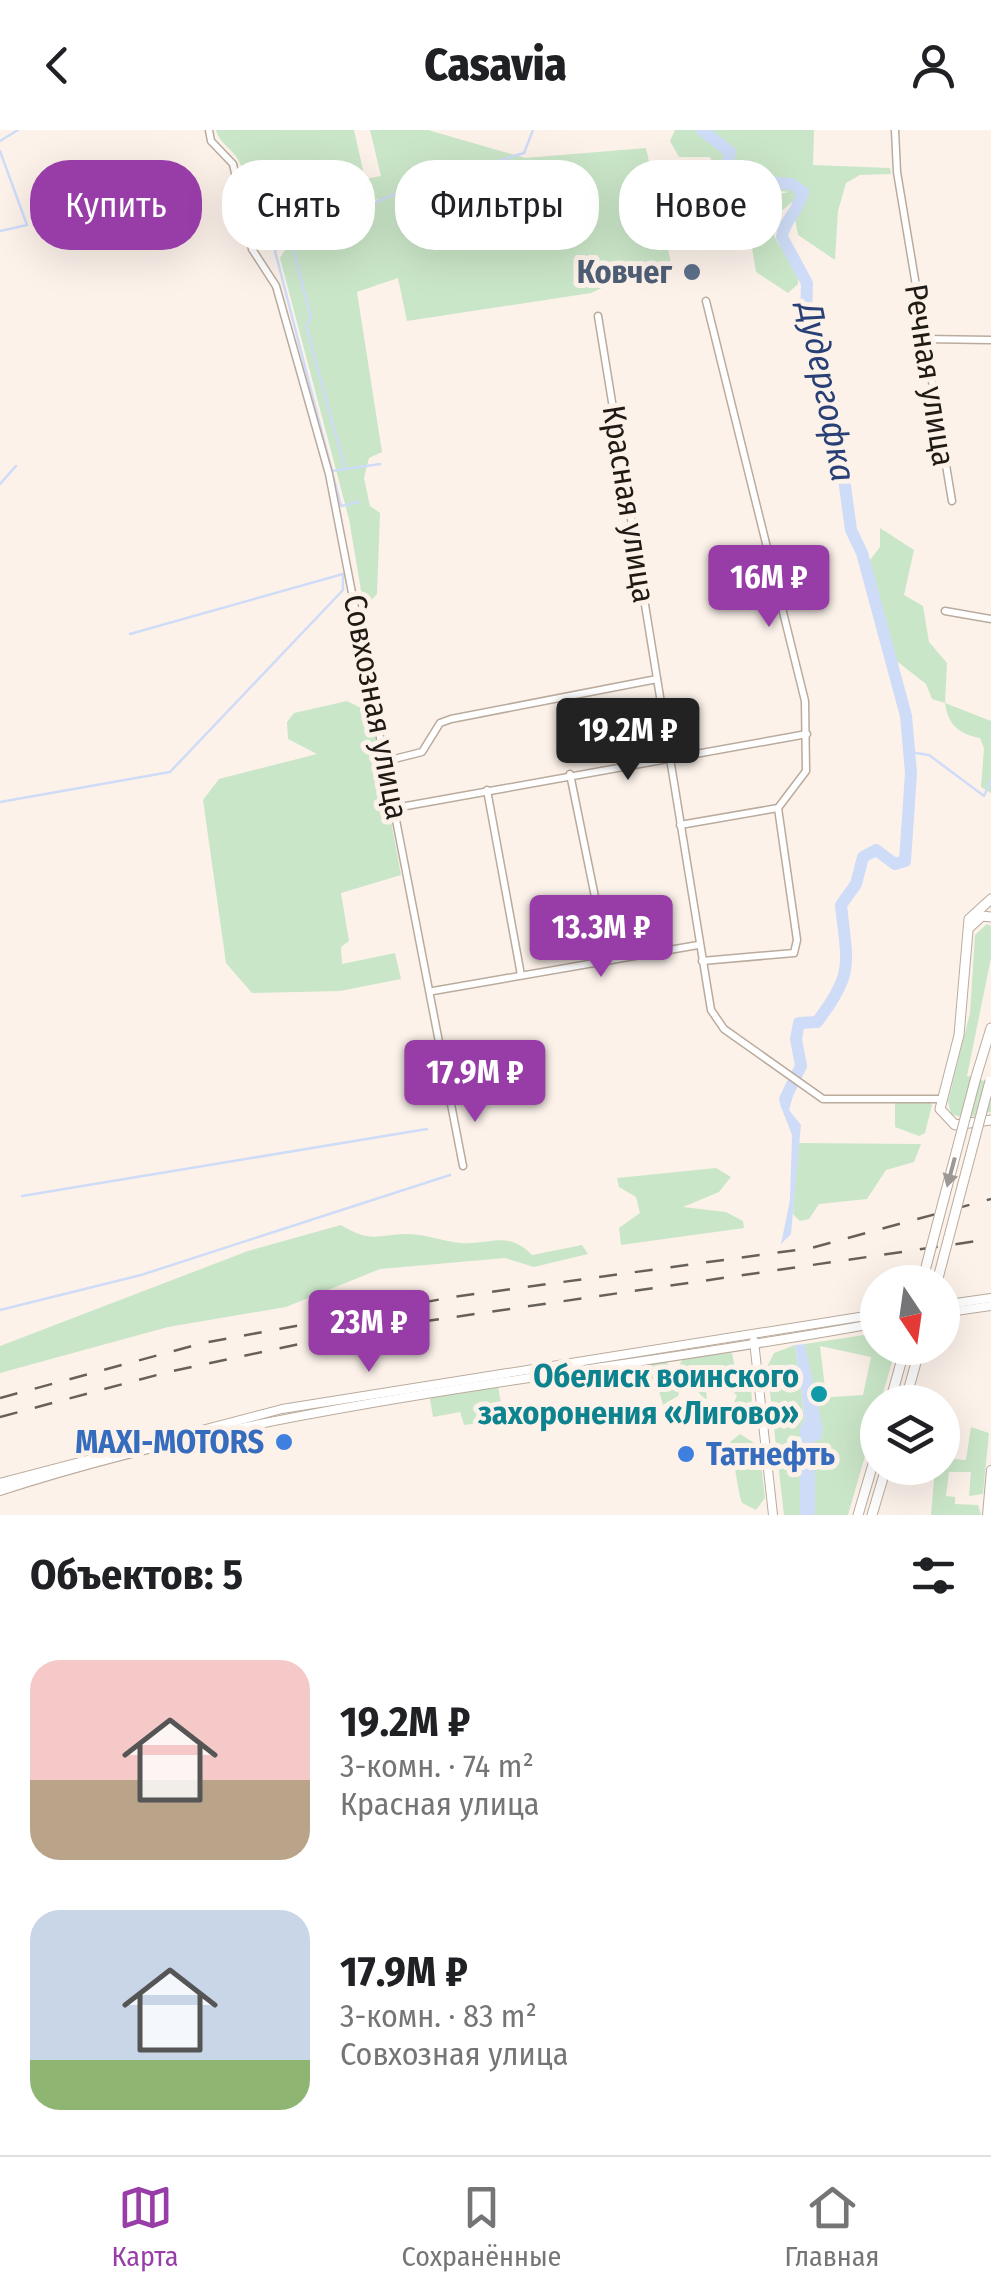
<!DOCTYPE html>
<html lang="ru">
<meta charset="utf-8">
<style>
body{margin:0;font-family:"Fira Sans Condensed",sans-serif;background:#f2f2f2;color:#202124;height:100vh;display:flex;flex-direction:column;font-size:38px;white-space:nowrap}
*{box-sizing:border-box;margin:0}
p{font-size:32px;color:#757577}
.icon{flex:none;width:55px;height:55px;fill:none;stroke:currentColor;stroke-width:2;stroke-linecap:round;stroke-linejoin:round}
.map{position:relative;height:1385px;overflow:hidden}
.sheet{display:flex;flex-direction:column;background:#fff;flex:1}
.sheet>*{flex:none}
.top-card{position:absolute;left:30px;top:30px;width:932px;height:90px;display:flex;gap:20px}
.needle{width:65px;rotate:167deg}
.controls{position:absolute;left:860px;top:1135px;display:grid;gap:20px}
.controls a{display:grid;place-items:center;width:100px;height:100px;border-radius:50%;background:#fff;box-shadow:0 10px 40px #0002;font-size:50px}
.price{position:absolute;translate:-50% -85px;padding:0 22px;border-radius:10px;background:#983da8;color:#fff;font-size:32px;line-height:65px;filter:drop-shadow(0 2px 5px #0008)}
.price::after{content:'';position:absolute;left:50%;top:60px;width:30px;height:22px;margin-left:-15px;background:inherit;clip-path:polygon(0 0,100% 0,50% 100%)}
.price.selected{background:#222;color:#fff}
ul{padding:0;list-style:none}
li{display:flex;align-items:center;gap:30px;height:250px;padding:0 30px}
li span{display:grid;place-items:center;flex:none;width:280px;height:200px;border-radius:30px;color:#555}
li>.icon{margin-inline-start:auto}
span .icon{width:120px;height:120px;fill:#fffc;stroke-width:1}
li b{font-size:42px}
h2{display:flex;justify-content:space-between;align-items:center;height:120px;padding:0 30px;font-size:42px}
.chip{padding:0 35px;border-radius:40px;background:#fff;box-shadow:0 10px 40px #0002;font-size:35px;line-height:90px}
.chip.selected{background:#983da8;color:#fff}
header{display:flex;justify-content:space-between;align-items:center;height:130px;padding:0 30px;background:#fff;font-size:45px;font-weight:800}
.menu{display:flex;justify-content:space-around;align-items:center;height:140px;border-top:2px solid #e0e0e0;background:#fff;font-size:28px;color:#757577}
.menu a{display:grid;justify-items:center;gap:5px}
.menu .selected{color:#983da8}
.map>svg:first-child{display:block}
.green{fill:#cae6c8;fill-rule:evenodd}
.water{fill:#cfdcf7}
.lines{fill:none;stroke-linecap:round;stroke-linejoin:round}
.stream{stroke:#cfdcf7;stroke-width:2.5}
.river{stroke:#cfdcf7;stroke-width:12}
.street-casing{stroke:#baab9d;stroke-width:9}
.secondary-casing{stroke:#baab9d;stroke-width:10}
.primary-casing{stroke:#baab9d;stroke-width:11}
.street{stroke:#fff;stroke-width:6}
.secondary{stroke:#fff;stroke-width:8}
.primary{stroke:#fff;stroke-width:9}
.rail{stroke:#68615b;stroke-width:2.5;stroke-dasharray:18 18;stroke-linecap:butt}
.primary-bridge-casing{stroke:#baab9d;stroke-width:11;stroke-linecap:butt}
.primary-bridge{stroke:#fff;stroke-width:9}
.oneway{fill:#9b9896}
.service-dot{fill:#5c6f8a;stroke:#fcf2ea;stroke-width:4}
.culture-dot{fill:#0f9aa8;stroke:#fcf2ea;stroke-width:4}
.shop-dot{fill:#3f7fe0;stroke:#fcf2ea;stroke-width:4}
.labels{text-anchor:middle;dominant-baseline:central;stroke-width:10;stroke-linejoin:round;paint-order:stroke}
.service-label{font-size:32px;font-weight:bold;fill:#4e5e75;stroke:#fcf2ea;text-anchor:end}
.street-label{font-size:32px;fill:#201a15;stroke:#fcf2ea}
.culture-label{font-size:32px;font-weight:bold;fill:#0d838f;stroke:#fcf2ea;text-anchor:end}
.shop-label{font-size:32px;font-weight:bold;fill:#366cbe;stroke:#fcf2ea;text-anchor:end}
.water-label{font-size:35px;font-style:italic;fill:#284076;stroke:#fcf2ea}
</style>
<header><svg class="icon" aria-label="back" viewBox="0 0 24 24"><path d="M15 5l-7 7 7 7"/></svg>Casavia<svg class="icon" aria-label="person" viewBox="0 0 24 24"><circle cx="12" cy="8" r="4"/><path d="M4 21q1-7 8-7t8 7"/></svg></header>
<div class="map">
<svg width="991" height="1385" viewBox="0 0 991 1385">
<rect width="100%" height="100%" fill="#fcf2ea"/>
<!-- green -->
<g class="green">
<path d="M216,0H354L365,49L381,46L370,0H428L525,28L646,18L673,142L613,153L591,163L407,191L398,148L357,162L382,322L369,328L364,348L370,376L380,383L377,464L364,478L349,389L280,128C298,94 348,87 379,69L340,76L294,99L290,95L268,111L259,88L255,89C244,71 248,51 240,33C234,19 219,14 216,0Z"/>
<path d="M675,0H814L813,35L890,38L891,44L860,45L846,53L838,81L835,130L798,105L792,72L772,89C769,118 800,126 798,154L788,163L756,142L748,94L760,90V68L789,62L752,58L719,46L710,27H679L670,11Z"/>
<path d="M880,398L914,420L904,465L923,476L929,512L947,533L945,573L991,591V663L981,657L984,618L980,608C959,604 948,595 945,573L932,569L926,554L894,529L867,434L880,417Z"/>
<path d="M347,571L369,582L373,593L401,745L341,763L349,811L341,817L342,834L395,823L401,849L340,861L252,863L226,833L203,670L219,649L317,624L288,609L287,592L294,583Z"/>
<path d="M987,794L991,796V828L967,946L991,953V982L964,988L951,984L948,972L970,883L975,805Z"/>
<path d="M895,970L929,971L932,975L925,1003L919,1006L895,997Z"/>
<path d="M798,1013L921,1014L914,1032L886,1040L867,1069L819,1074L809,1089L800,1091L793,1084Z"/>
<path d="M716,1038L731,1047L719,1062L683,1077L726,1082L743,1091L744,1098L621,1115L619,1098L640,1083L636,1067L619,1057L617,1048Z"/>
<path d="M341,1095C371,1113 375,1105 407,1104C425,1104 442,1111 460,1113C490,1115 509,1100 532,1125L582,1115L588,1124L534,1137L505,1128L380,1139L286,1177L168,1197L0,1243V1216L248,1121Z"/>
<path d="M877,1203L878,1218H896L848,1385H815V1310L821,1308L805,1214ZM820,1216L871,1227L863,1265L816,1268L814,1260L825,1258Z"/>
<path d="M795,1215L805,1290L800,1297V1385H784L767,1237L774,1223Z"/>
<path d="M732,1223L735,1238L750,1236L753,1291L735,1292L732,1276L737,1266L724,1252L705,1255L707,1269L703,1268L679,1236L683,1228Z"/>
<path d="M666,1232L683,1252L678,1266L663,1275L659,1261H635L631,1236Z"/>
<path d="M498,1256L504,1290L464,1295L460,1282L433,1287L430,1269L435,1265Z"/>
<path d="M971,1297L989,1303L983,1364L969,1366L971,1342H949L946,1366L955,1367V1374L978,1375L981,1385H931L935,1338H942L943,1328L966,1330Z"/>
<path d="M740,1304L759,1316L765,1368L756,1380L742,1373L740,1367L730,1312Z"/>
</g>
<!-- water -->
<g class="water">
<path d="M787,952L795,958L789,980L801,995L791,1104L781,1114L790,1070L792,1005L780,974Z"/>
<path d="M805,1214L823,1300L821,1310L815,1311V1385H800V1297L805,1290L795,1215Z"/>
</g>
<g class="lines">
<!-- stream -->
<g class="stream">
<path d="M0,11L18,0"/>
<path d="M0,21L27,95L0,101"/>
<path d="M442,48L524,23L533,0"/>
<path d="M291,111L311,188L306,195L345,339"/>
<path d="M332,341L380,334"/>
<path d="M0,354L16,336"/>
<path d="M359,372L341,376L275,121L278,115C333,97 379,66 435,50"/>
<path d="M910,622L929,625L984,666L991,650"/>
<path d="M0,672L170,642L343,460V444L130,504"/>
<path d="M22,1066L427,999"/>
<path d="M0,1180L141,1145L450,1045"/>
</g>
<!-- river -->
<path class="river" d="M702,0L730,22L726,42L730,50L792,54L803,62C800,79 783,92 782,107L807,153L806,183L819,220L832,305L841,327L851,400L862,423L906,586L911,643L905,731L895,734L876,720L863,727L856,754L841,775C847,834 855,842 817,892L799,893L796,909L801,936L785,969"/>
<!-- street casing -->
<g class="street-casing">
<g id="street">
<path d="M209,0L211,11L233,34L252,119L276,156L329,344L463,1036"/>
<path d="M895,0L897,42L952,371"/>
<path d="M598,186L711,880L724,899L823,969H941"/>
<path d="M924,209L991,210"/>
<path d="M945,481L991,489"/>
<path d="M386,631L422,622L440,593L451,589L657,549"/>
<path d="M570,644L608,831"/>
<path d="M487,660L521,845"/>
<path d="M395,678L807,604"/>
<path d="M680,695L778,678"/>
<path d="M702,831L794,823L797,810L778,678L806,641L805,571L706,171"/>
<path d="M433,861L698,815"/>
</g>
</g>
<!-- secondary casing -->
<g class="secondary-casing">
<g id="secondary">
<path d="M942,1175L991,1168"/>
<path d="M942,1183L991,1176"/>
<path d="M754,1211L773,1385"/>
<path d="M0,1353L282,1279L878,1184"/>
<path d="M0,1361C286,1268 584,1247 878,1193"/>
<path d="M987,1385L991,1340"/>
</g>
</g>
<!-- primary casing -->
<g class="primary-casing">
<g id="primary">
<path d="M991,769L969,789L959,905L940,979L955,995L991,990"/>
<path d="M969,798L982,786L991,787"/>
<path d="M976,947L991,898"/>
<path d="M890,1272L905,1218"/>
<path d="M905,1272L920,1218"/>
<path d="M858,1385L878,1317"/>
<path d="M872,1385L886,1338"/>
</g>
</g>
<!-- street -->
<use href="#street" class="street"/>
<!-- secondary -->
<use href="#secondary" class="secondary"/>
<!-- primary -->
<use href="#primary" class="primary"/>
<!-- rail -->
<g class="rail">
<path d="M0,1268L203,1213L453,1167L811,1118L991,1069"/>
<path d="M0,1287L168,1242L365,1200L991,1109"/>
</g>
<!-- primary-bridge casing -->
<g class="primary-bridge-casing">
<g id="primary-bridge">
<path d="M922,1152L976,947"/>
<path d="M937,1152L990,951"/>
</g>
</g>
<!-- primary-bridge -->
<use href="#primary-bridge" class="primary-bridge"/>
</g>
<!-- one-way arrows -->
<defs><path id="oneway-solid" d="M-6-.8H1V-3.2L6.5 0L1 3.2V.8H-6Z" transform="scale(2.5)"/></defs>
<use class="oneway" href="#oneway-solid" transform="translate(951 1042) rotate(105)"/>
<!-- markers -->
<circle class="service-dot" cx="692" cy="142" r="10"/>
<circle class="culture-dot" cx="819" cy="1264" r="10"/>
<g class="shop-dot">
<circle cx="284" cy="1312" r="10"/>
<circle cx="686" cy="1324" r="10"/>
</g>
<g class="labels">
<!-- service labels -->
<g class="service-label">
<text x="672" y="142">Ковчег</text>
</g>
<!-- street labels -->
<g class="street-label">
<text transform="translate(930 245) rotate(81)">Речная улица</text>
<text transform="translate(629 374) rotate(81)">Красная улица</text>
<text transform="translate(376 577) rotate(79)">Совхозная улица</text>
</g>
<!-- culture labels -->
<g class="culture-label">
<text x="799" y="1246">Обелиск воинского<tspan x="799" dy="37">захоронения «Лигово»</tspan></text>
</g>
<!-- shop labels -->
<g class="shop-label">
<text x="264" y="1312">MAXI-MOTORS</text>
<text x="706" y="1324" text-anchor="start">Татнефть</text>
</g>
<!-- water labels -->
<g class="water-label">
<text transform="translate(827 262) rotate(79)">Дудергофка</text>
</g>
</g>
</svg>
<div class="controls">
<a><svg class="needle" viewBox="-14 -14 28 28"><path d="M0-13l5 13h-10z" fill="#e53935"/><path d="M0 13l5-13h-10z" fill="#757577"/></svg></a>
<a><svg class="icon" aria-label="layers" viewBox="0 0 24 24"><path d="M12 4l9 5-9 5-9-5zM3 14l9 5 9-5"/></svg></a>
</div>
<b class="price" style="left:769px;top:500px">16M ₽</b>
<b class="price selected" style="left:628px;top:653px">19.2M ₽</b>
<b class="price" style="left:601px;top:850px">13.3M ₽</b>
<b class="price" style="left:475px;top:995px">17.9M ₽</b>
<b class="price" style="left:369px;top:1245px">23M ₽</b>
<div class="top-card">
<a class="chip selected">Купить</a>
<a class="chip">Снять</a>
<a class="chip">Фильтры</a>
<a class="chip">Новое</a>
</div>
</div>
<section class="sheet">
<h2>Объектов: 5<svg class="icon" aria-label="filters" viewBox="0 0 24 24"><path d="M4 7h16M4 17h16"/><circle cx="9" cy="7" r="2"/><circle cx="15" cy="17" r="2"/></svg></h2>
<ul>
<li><span style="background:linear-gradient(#f6c9c9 60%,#b9a48a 0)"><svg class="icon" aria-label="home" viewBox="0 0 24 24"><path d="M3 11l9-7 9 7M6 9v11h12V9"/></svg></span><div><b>19.2M ₽</b><p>3-комн. · 74 m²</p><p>Красная улица</p></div></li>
<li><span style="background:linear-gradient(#c9d6e8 75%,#8fb573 0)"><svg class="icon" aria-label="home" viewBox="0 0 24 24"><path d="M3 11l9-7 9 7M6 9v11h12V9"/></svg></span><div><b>17.9M ₽</b><p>3-комн. · 83 m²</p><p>Совхозная улица</p></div></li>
</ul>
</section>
<nav class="menu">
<a class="selected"><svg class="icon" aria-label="map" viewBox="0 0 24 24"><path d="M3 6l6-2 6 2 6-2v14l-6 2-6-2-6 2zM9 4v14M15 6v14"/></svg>Карта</a>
<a><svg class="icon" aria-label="saved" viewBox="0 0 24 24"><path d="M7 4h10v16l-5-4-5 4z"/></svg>Сохранённые</a>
<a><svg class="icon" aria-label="home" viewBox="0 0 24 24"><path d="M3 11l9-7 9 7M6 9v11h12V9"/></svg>Главная</a>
</nav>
